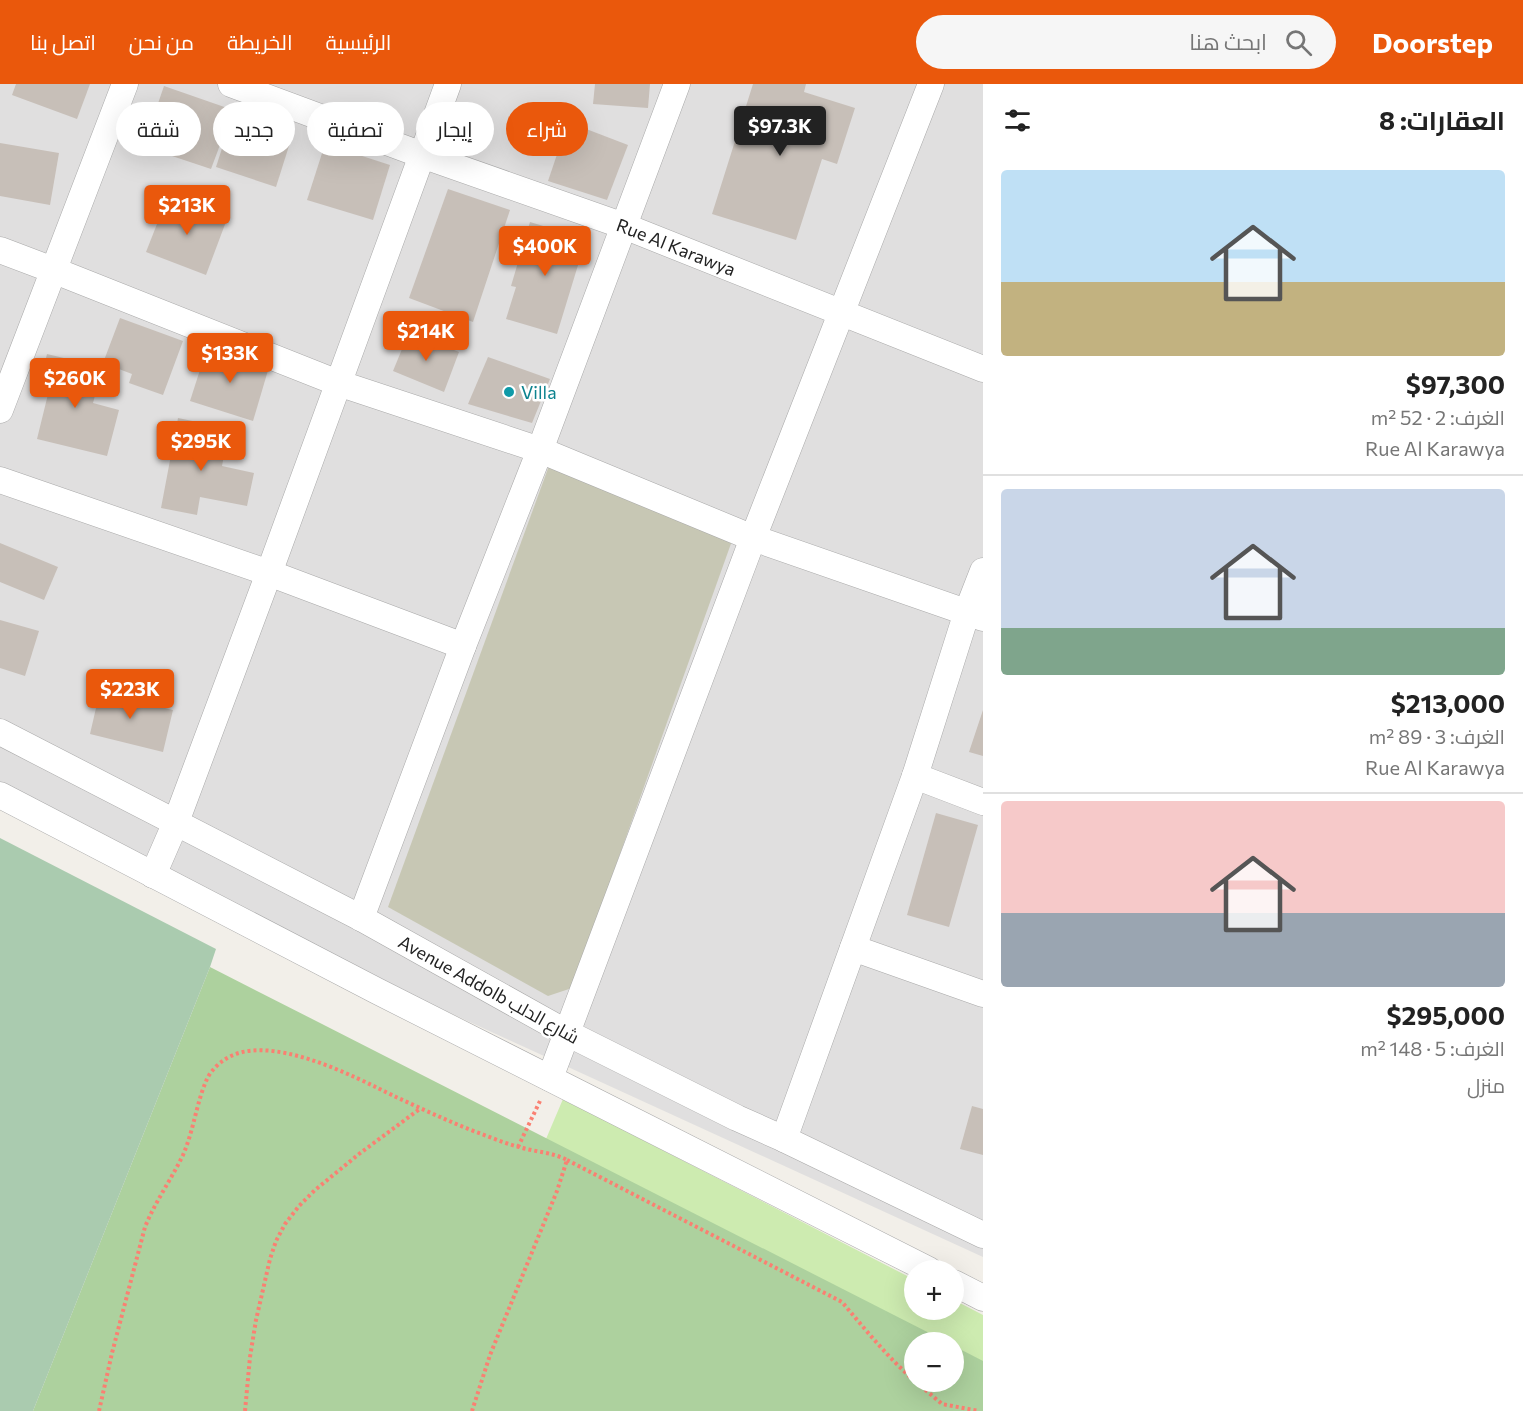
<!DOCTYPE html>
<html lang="ar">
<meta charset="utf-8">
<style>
body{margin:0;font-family:Commissioner,Cairo,sans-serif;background:#f6f6f6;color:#222;direction:rtl;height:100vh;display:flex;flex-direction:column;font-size:22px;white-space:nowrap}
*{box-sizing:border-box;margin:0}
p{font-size:20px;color:#767676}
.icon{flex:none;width:33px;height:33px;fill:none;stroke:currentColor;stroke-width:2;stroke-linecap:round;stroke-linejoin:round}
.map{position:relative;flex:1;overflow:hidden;direction:ltr}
.sheet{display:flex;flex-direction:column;background:#fff;width:540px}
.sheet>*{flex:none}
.guide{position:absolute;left:18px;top:18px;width:570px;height:54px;direction:rtl;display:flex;gap:12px}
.tools{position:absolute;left:904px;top:1176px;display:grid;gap:12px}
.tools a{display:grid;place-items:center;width:60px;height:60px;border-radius:50%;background:#fff;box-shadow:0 6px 24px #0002;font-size:30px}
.price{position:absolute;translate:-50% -51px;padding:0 14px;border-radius:6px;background:#ea580c;color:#fff;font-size:20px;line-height:39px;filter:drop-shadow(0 2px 3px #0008)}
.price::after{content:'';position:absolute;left:50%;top:36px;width:18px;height:14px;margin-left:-9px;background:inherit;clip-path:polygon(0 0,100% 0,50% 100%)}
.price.selected{background:#222;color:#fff}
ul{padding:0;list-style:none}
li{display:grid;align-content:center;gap:12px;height:318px;padding:0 18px}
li+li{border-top:2px solid #e0e0e0}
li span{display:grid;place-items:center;height:186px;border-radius:6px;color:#555}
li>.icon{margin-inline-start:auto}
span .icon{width:108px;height:108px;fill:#fffc;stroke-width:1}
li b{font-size:26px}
h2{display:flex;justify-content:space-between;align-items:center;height:72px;padding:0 18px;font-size:26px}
.tag{padding:0 21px;border-radius:27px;background:#fff;box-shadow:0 6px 24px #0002;font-size:21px;line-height:54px}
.tag.selected{background:#ea580c;color:#fff}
header{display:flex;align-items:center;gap:36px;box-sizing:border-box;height:84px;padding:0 30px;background:#ea580c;color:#fff}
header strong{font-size:28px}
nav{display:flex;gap:33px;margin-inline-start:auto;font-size:21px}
.search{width:420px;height:54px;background:#f6f6f6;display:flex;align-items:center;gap:15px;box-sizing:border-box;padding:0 21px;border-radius:33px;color:#767676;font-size:22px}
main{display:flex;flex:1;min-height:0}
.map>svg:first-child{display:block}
.residential{fill:#e0dfdf}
.construction{fill:#c7c7b4}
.grass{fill:#cdebb0;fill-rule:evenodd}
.forest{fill:#add19e}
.cemetery{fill:#aacbaf}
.building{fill:#c7bfb8}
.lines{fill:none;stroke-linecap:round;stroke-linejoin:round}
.minor-casing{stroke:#a9a9a9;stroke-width:27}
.path{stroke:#fa8072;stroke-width:4;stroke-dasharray:3 3;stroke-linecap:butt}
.minor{stroke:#fff;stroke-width:26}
.culture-dot{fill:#0f9aa8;stroke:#fff;stroke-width:2}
.labels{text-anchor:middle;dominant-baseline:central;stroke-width:5;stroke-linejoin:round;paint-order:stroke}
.street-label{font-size:18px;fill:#222;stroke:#fff}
.culture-label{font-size:18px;fill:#0d838f;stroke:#fff;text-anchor:start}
</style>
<header>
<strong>Doorstep</strong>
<div class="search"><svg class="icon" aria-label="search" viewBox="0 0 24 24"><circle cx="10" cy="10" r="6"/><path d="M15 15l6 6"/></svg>ابحث هنا</div>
<nav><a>الرئيسية</a><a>الخريطة</a><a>من نحن</a><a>اتصل بنا</a></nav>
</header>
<main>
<section class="sheet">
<h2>العقارات: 8<svg class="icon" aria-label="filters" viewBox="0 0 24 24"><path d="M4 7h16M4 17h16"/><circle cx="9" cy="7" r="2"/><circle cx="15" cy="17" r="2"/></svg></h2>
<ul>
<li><span style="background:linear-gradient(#bfe0f5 60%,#c2b280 0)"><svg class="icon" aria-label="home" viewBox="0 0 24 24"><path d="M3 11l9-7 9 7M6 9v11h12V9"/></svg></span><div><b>$97,300</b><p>الغرف: 2 · 52 m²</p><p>Rue Al Karawya</p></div></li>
<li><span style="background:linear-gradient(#c9d6e8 75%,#7fa58c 0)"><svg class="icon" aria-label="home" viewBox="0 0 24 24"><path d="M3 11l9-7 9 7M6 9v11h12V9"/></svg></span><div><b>$213,000</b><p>الغرف: 3 · 89 m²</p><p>Rue Al Karawya</p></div></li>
<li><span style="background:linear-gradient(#f6c9c9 60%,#9aa5b1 0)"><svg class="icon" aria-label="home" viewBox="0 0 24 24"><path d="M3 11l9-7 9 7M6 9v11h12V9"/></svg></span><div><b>$295,000</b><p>الغرف: 5 · 148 m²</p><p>منزل</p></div></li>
</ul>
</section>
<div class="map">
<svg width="983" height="1327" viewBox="0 0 983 1327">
<rect width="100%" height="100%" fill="#f2efe9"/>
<!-- residential -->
<path class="residential" d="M0,0H983V1173L0,723Z"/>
<!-- construction -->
<path class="construction" d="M550,379L733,454L572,904L548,912L388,823Z"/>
<!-- grass -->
<path class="grass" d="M563,1015L915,1196V1226H954V1216L983,1231V1327H483L583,1074L546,1055ZM915,1258H954V1298H915Z"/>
<!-- forest -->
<path class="forest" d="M210,883L947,1258H915V1298H954V1262L983,1277V1327H33Z"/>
<!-- cemetery -->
<path class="cemetery" d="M0,754L216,865L210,883L33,1327H0Z"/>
<!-- building -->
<g class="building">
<path d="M16,0H90L77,35L12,11Z"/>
<path d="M595,0H650L648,24L593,20Z"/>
<path d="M753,0H806L804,8L855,24L837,80L822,75L796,156L712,130Z"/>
<path d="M164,2L233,26L211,85L172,72L173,70L144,60Z"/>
<path d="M234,27L294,46L276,103L216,83Z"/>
<path d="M568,38L628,61L607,116L548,97Z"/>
<path d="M0,59L59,69L50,121L0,112Z"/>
<path d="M325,60L390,81L373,136L307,116Z"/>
<path d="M448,105L510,126L473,238L409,214Z"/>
<path d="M168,112L227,135L206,191L146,168Z"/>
<path d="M530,138L586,155L557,250L506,235L516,203L511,202Z"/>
<path d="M120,234L183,257L163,311L129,299L132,290L103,279Z"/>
<path d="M409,248L459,268L444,308L393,287Z"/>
<path d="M207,264L269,283L253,337L190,317Z"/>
<path d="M47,270L89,280L84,300L97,304L93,319L119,326L107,372L37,355L51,298L41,295Z"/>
<path d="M488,273L550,295L532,339L468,320Z"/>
<path d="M178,334L212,341L207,368L224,371L222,382L254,389L247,422L200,413L197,431L161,424Z"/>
<path d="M0,459L58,483L44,516L0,498Z"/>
<path d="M0,536L39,547L25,592L0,584Z"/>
<path d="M102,598L119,602L116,612L173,626L163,668L90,650Z"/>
<path d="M983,626V672L969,668Z"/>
<path d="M936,729L978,741L949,843L907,831Z"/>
<path d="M972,1022L983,1025V1071L960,1065Z"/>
</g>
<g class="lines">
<!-- minor casing -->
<g class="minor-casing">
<g id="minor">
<path id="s1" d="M231,0L422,71L624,142L983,285"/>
<path d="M0,166L53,186L338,299L540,366L753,454L983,534"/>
<path d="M0,326L125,0"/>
<path d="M0,396L269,489L463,562"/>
<path d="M0,648L361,834L567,949L737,1034L784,1055L983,1151"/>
<path d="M915,692L983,718"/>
<path d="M0,711L377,907L929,1186"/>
<path d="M153,791L176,738L269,489L448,0"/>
<path d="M361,834L463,562L540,366L677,0"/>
<path d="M853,864L983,910"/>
<path d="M550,994L753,454L931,0"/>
<path d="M784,1055L915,692L967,528L983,487"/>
<path d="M954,1199L983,1214"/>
</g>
</g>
<!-- path -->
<g class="path">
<path d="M518,1063L540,1017"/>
<path d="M567,1076L842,1218C865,1245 888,1274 915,1297"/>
<path d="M916,1298L942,1320L979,1327"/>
<path d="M99,1327L112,1269L145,1143C155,1118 171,1096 183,1071C194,1046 197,1015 208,993C212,986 218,980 224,976C267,946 355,993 396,1013C422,1025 448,1037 476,1048C490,1053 504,1059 519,1063C535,1068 552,1068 567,1076L557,1107L490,1271L472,1327"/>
<path d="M245,1327L250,1273L256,1236L270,1175L276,1157L285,1140L299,1122L315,1106L359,1070L421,1024"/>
</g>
<!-- minor -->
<use href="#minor" class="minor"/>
</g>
<!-- markers -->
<circle class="culture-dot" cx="509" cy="308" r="6"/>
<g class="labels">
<!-- street labels -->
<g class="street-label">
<text stroke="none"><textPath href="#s1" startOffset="474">Rue Al Karawya</textPath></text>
<text transform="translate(489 905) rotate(29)">Avenue Addolb شارع الدلب</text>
</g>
<!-- culture labels -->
<g class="culture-label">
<text x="521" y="308">Villa</text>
</g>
</g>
</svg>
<div class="tools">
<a>+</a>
<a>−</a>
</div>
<b class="price selected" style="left:780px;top:73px">$97.3K</b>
<b class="price" style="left:187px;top:152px">$213K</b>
<b class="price" style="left:545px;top:193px">$400K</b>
<b class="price" style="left:426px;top:278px">$214K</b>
<b class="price" style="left:230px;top:300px">$133K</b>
<b class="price" style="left:75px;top:325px">$260K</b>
<b class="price" style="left:201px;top:388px">$295K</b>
<b class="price" style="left:130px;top:636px">$223K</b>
<div class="guide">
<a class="tag selected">شراء</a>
<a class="tag">إيجار</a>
<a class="tag">تصفية</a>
<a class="tag">جديد</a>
<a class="tag">شقة</a>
</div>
</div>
</main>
